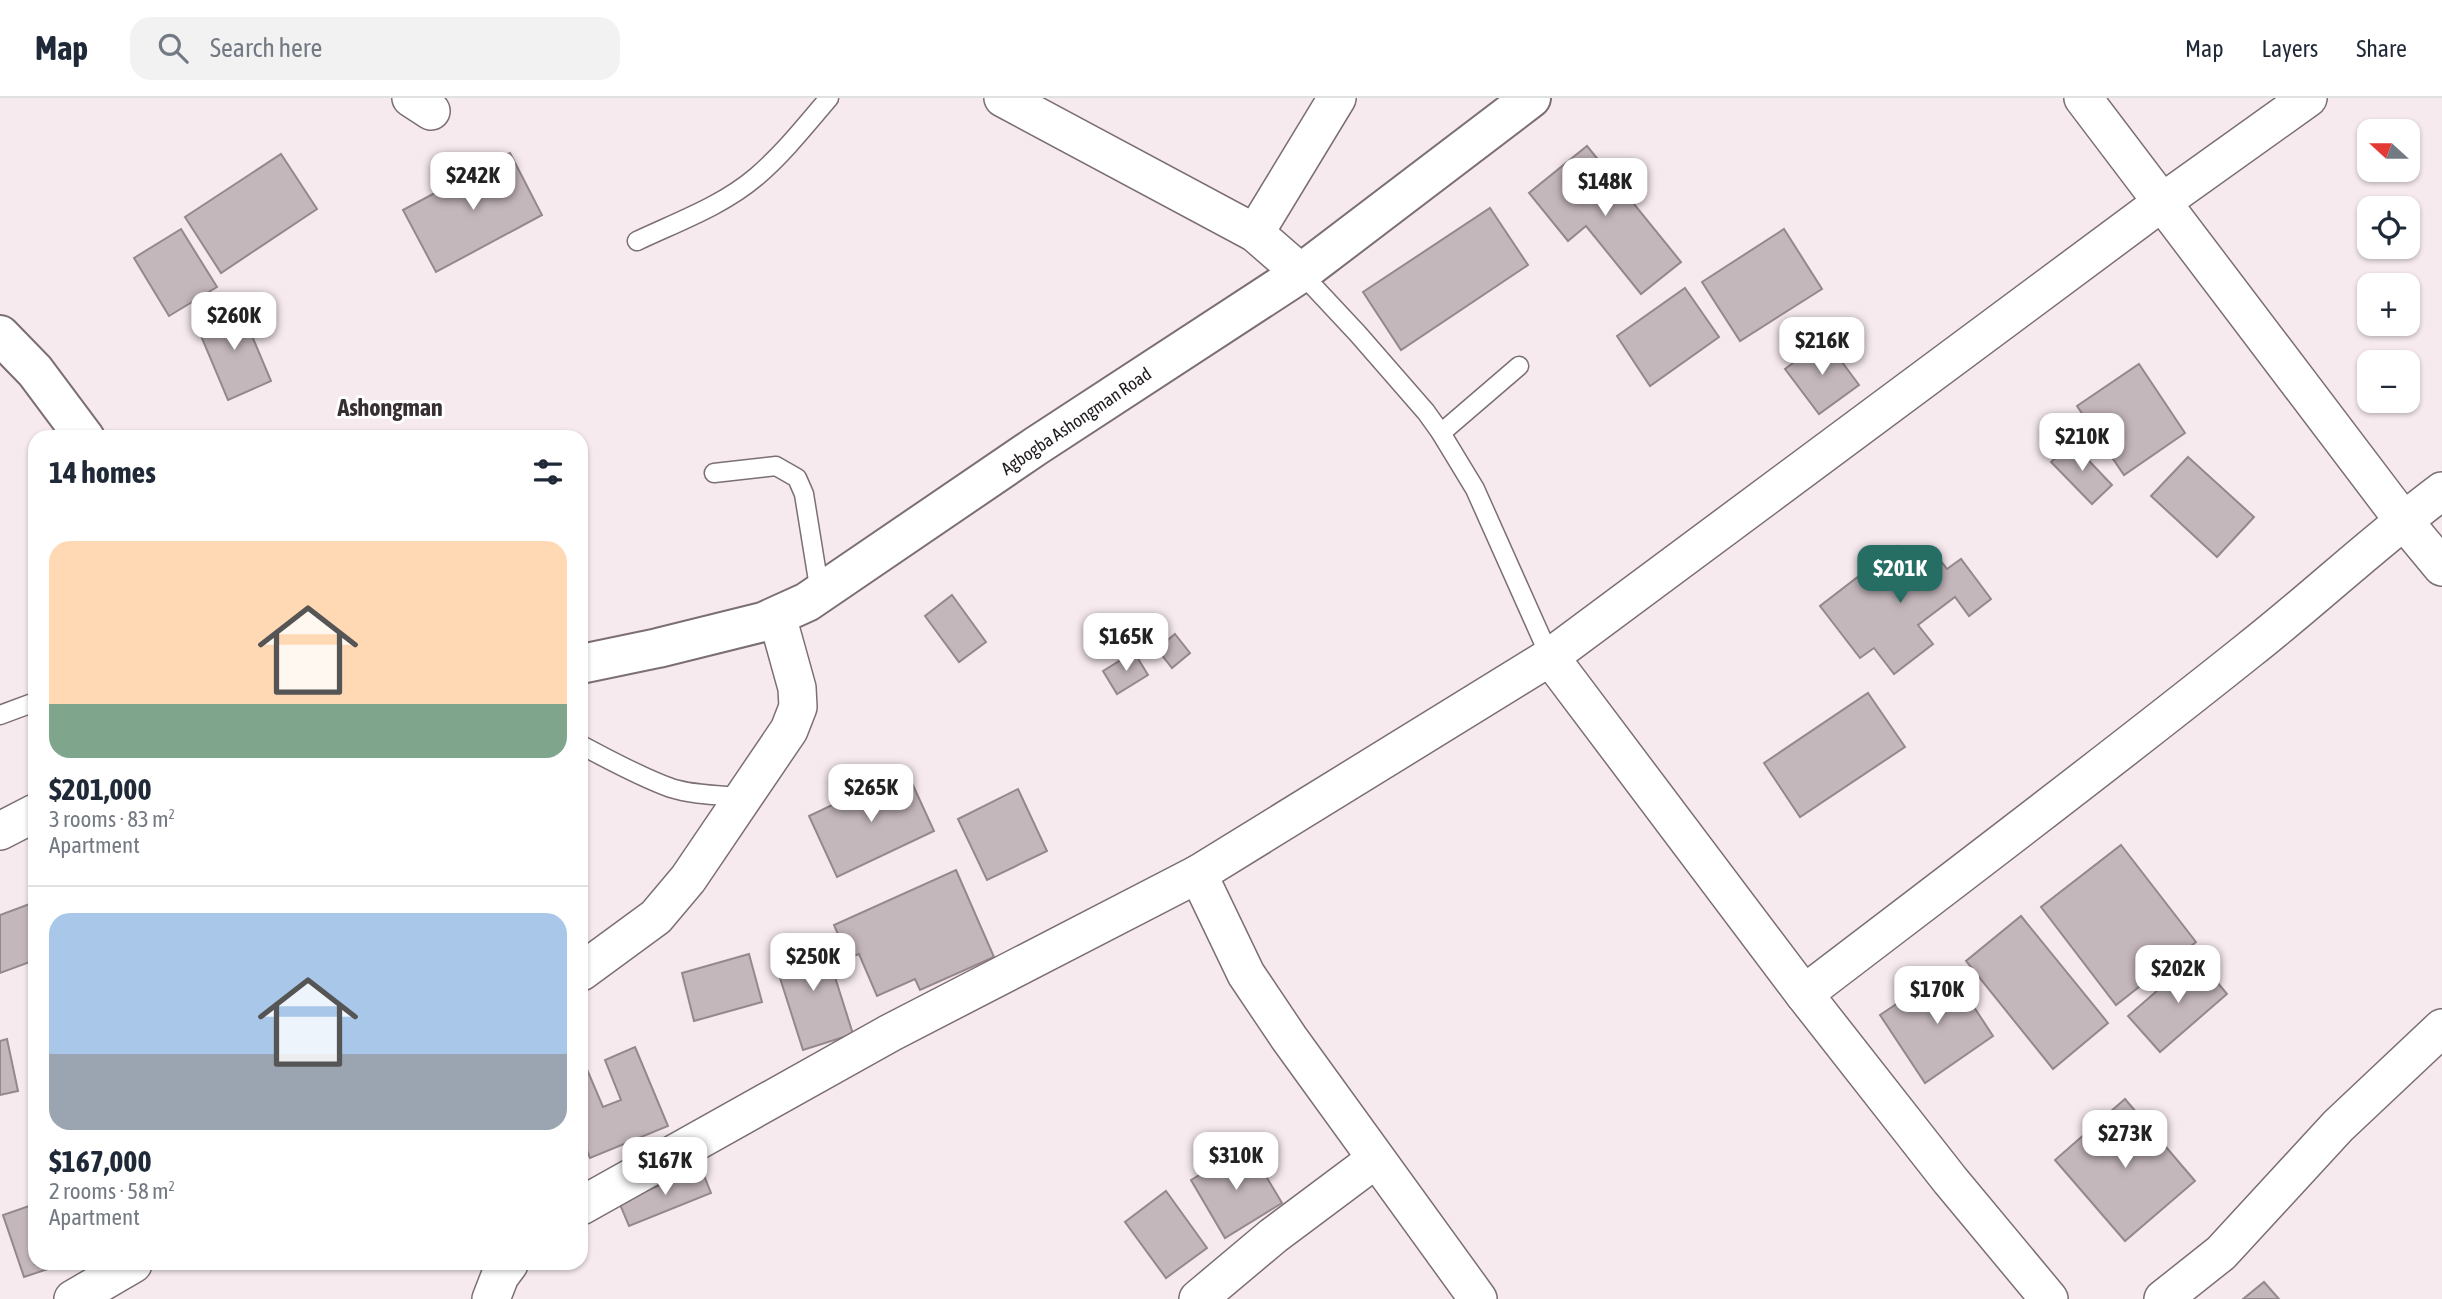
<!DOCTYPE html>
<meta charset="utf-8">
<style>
body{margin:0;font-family:"Asap Condensed",sans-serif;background:#f2f2f3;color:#1f2937;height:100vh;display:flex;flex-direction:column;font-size:26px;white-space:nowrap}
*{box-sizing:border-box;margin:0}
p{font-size:23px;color:#747a83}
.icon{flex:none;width:38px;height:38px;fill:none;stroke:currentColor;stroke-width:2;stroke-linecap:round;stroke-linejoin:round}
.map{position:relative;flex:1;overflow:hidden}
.drawer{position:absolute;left:28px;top:332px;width:560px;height:840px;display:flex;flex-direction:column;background:#fff;border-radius:21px;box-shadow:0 2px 5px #0004}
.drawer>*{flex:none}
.needle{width:46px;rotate:291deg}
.fabs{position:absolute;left:2357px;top:21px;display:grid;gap:14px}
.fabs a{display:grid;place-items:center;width:63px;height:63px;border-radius:14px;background:#fff;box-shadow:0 2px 5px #0004;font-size:35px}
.price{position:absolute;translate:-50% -60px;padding:0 16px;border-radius:14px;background:#fff;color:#222;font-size:23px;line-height:46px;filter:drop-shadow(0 2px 4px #0008)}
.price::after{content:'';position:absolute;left:50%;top:42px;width:21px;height:16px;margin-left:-10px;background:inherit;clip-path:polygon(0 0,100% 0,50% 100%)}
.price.current{background:#266d64;color:#fff}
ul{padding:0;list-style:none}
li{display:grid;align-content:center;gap:14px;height:371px;padding:0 21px}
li+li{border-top:2px solid #e0e1e3}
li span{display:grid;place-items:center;height:217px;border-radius:21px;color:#555}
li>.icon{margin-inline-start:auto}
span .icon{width:126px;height:126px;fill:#fffc;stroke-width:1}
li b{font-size:30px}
h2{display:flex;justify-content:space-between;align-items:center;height:84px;padding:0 21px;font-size:30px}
header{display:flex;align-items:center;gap:42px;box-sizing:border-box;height:98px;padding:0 35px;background:#fff;border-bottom:2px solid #e0e1e3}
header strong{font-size:33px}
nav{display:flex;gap:38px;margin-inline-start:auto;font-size:24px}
.search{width:490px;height:63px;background:#f2f2f3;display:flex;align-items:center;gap:18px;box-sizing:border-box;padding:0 24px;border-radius:21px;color:#747a83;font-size:26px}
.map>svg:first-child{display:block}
.building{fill:#c4b7bc;stroke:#94888d;stroke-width:2}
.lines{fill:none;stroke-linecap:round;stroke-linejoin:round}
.service-casing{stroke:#7b6f74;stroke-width:21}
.minor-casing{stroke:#7b6f74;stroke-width:40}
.tertiary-casing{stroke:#7b6f74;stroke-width:42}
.service{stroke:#fff;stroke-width:18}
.minor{stroke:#fff;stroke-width:37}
.tertiary{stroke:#fff;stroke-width:38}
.labels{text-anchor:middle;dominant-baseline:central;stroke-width:6;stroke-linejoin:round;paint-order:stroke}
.street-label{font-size:18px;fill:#211c1e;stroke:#fff}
.district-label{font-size:24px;font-weight:bold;fill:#382f33;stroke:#fff}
</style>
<header>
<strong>Map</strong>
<div class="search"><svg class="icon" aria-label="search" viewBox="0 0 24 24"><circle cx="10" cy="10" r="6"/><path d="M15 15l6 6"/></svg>Search here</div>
<nav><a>Map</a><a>Layers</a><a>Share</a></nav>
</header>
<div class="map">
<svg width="2442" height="1201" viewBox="0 0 2442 1201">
<rect width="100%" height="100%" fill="#f6eaef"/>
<!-- building -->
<g class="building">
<path d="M1587,48L1681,164L1641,196L1586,128L1568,143L1529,95Z"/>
<path d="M510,55L542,117L436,174L403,112Z"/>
<path d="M281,56L317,111L221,175L185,119Z"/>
<path d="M1490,110L1528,167L1401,252L1363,194Z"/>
<path d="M181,131L217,189L169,218L134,160Z"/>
<path d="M1784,131L1822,191L1740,243L1702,184Z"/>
<path d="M1685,190L1719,239L1650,288L1617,238Z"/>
<path d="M239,207L271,283L228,302L196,226Z"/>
<path d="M1825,241L1859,287L1819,316L1785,271Z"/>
<path d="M2139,266L2185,335L2124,377L2077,308Z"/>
<path d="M2072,345L2112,387L2092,406L2051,364Z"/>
<path d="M2188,359L2254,419L2217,459L2151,398Z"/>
<path d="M1898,448L1917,473L1937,458L1947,471L1961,461L1991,501L1969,518L1955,499L1918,527L1933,546L1894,576L1874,550L1860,560L1820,508Z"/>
<path d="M952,497L986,544L959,564L925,518Z"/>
<path d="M1175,536L1190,555L1172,570L1157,551Z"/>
<path d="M1134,554L1148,577L1117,596L1103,573Z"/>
<path d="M1868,595L1905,649L1800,719L1764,665Z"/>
<path d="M906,672L934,733L837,779L809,718Z"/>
<path d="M1018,691L1047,753L987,782L958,721Z"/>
<path d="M2121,747L2196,844L2116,907L2041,809Z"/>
<path d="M956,772L994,859L920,892L915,881L877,898L859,856L848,860L834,827Z"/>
<path d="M35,804V862L0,875V817Z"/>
<path d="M2021,818L2108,925L2053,971L1966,863Z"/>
<path d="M822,838L853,936L803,952L772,855Z"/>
<path d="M749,856L762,904L694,923L682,875Z"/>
<path d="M2196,859L2227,896L2160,954L2128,918Z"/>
<path d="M1949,871L1993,938L1925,985L1880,917Z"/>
<path d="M7,941L18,993L0,997V943Z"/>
<path d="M635,949L668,1028L590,1060L581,1038V971L586,969L603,1009L621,1002L605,962Z"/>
<path d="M2125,1001L2195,1083L2125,1143L2055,1062Z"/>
<path d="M1248,1048L1282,1105L1225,1140L1191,1082Z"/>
<path d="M701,1070L711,1095L629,1128L619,1104Z"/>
<path d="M1166,1093L1207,1150L1166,1180L1125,1124Z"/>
<path d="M35,1106V1166H63L24,1179L3,1117Z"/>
<path d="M2264,1184L2279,1201H2243Z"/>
</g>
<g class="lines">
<!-- service casing -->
<g class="service-casing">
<g id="service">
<path d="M637,143C677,124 722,108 756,79C783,56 806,27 829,0"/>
<path d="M1301,175L1358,236L1426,314L1441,335L1475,391L1550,559"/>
<path d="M1441,335L1519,268"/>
<path d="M714,375L776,368L797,380L804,396L820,495"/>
<path d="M0,617L35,604"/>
<path d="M581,647C610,662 640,679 671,690C693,697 718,697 742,699"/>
</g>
</g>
<!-- minor casing -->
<g class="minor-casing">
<g id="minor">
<path d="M411,0L431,13"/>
<path d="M1003,0L1255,135L1301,175"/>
<path d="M2083,0L2403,422L2442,469"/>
<path d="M1255,135L1337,0"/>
<path d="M1550,559L1804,896L1950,1082L2049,1201"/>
<path d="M0,733L35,715"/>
<path d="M1198,776L1246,876L1289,940L1478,1201"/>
<path d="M581,874L656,819L688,781L789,632L798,609L797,590L777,518"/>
<path d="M1804,896C1953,782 2103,669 2249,552C2315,500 2375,443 2442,393"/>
<path d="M581,1108L890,935L1198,776L1550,559L2161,105L2308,0"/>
<path d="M73,1201L133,1166"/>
<path d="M491,1201L500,1178L509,1166"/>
<path d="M1198,1201L1273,1138L1376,1061"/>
<path d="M2163,1201L2221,1155L2338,1028L2442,930"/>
</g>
</g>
<!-- tertiary casing -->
<g class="tertiary-casing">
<g id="tertiary">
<path d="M0,237L35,273L85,340"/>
<path d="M581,566L658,550L763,524L807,504L1036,348L1301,175L1531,0"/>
</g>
</g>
<!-- service -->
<use href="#service" class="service"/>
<!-- minor -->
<use href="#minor" class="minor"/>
<!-- tertiary -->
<use href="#tertiary" class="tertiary"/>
</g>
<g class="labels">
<!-- street labels -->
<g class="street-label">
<text transform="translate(1076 323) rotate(-34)">Agbogba Ashongman Road</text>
</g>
<!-- district labels -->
<g class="district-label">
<text x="390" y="309">Ashongman</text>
</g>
</g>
</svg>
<div class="fabs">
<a><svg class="needle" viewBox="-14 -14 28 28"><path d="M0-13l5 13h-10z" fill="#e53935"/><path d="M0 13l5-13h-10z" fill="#747a83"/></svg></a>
<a><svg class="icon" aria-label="locate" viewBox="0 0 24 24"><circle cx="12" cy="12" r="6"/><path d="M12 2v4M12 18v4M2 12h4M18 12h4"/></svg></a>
<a>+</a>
<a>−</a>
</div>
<b class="price" style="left:473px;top:114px">$242K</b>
<b class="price" style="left:1605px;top:120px">$148K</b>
<b class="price" style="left:234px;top:254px">$260K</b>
<b class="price" style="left:1822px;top:279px">$216K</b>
<b class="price" style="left:2082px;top:375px">$210K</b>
<b class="price current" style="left:1900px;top:507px">$201K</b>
<b class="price" style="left:1126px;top:575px">$165K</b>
<b class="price" style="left:871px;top:726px">$265K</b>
<b class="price" style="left:813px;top:895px">$250K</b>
<b class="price" style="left:2178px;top:907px">$202K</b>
<b class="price" style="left:1937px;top:928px">$170K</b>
<b class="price" style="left:2125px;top:1072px">$273K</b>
<b class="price" style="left:1236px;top:1094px">$310K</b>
<b class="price" style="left:665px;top:1099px">$167K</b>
<section class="drawer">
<h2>14 homes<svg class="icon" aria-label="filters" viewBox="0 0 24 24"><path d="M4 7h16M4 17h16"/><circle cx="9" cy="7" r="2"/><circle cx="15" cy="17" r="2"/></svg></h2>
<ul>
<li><span style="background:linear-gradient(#ffd9b3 75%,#7fa58c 0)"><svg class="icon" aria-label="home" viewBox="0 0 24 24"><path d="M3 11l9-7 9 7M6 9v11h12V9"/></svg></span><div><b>$201,000</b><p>3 rooms · 83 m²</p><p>Apartment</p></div></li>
<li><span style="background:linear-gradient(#a9c7e8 65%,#9aa5b1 0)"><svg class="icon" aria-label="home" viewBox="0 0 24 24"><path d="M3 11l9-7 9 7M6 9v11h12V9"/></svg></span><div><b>$167,000</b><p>2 rooms · 58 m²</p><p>Apartment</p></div></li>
</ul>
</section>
</div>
